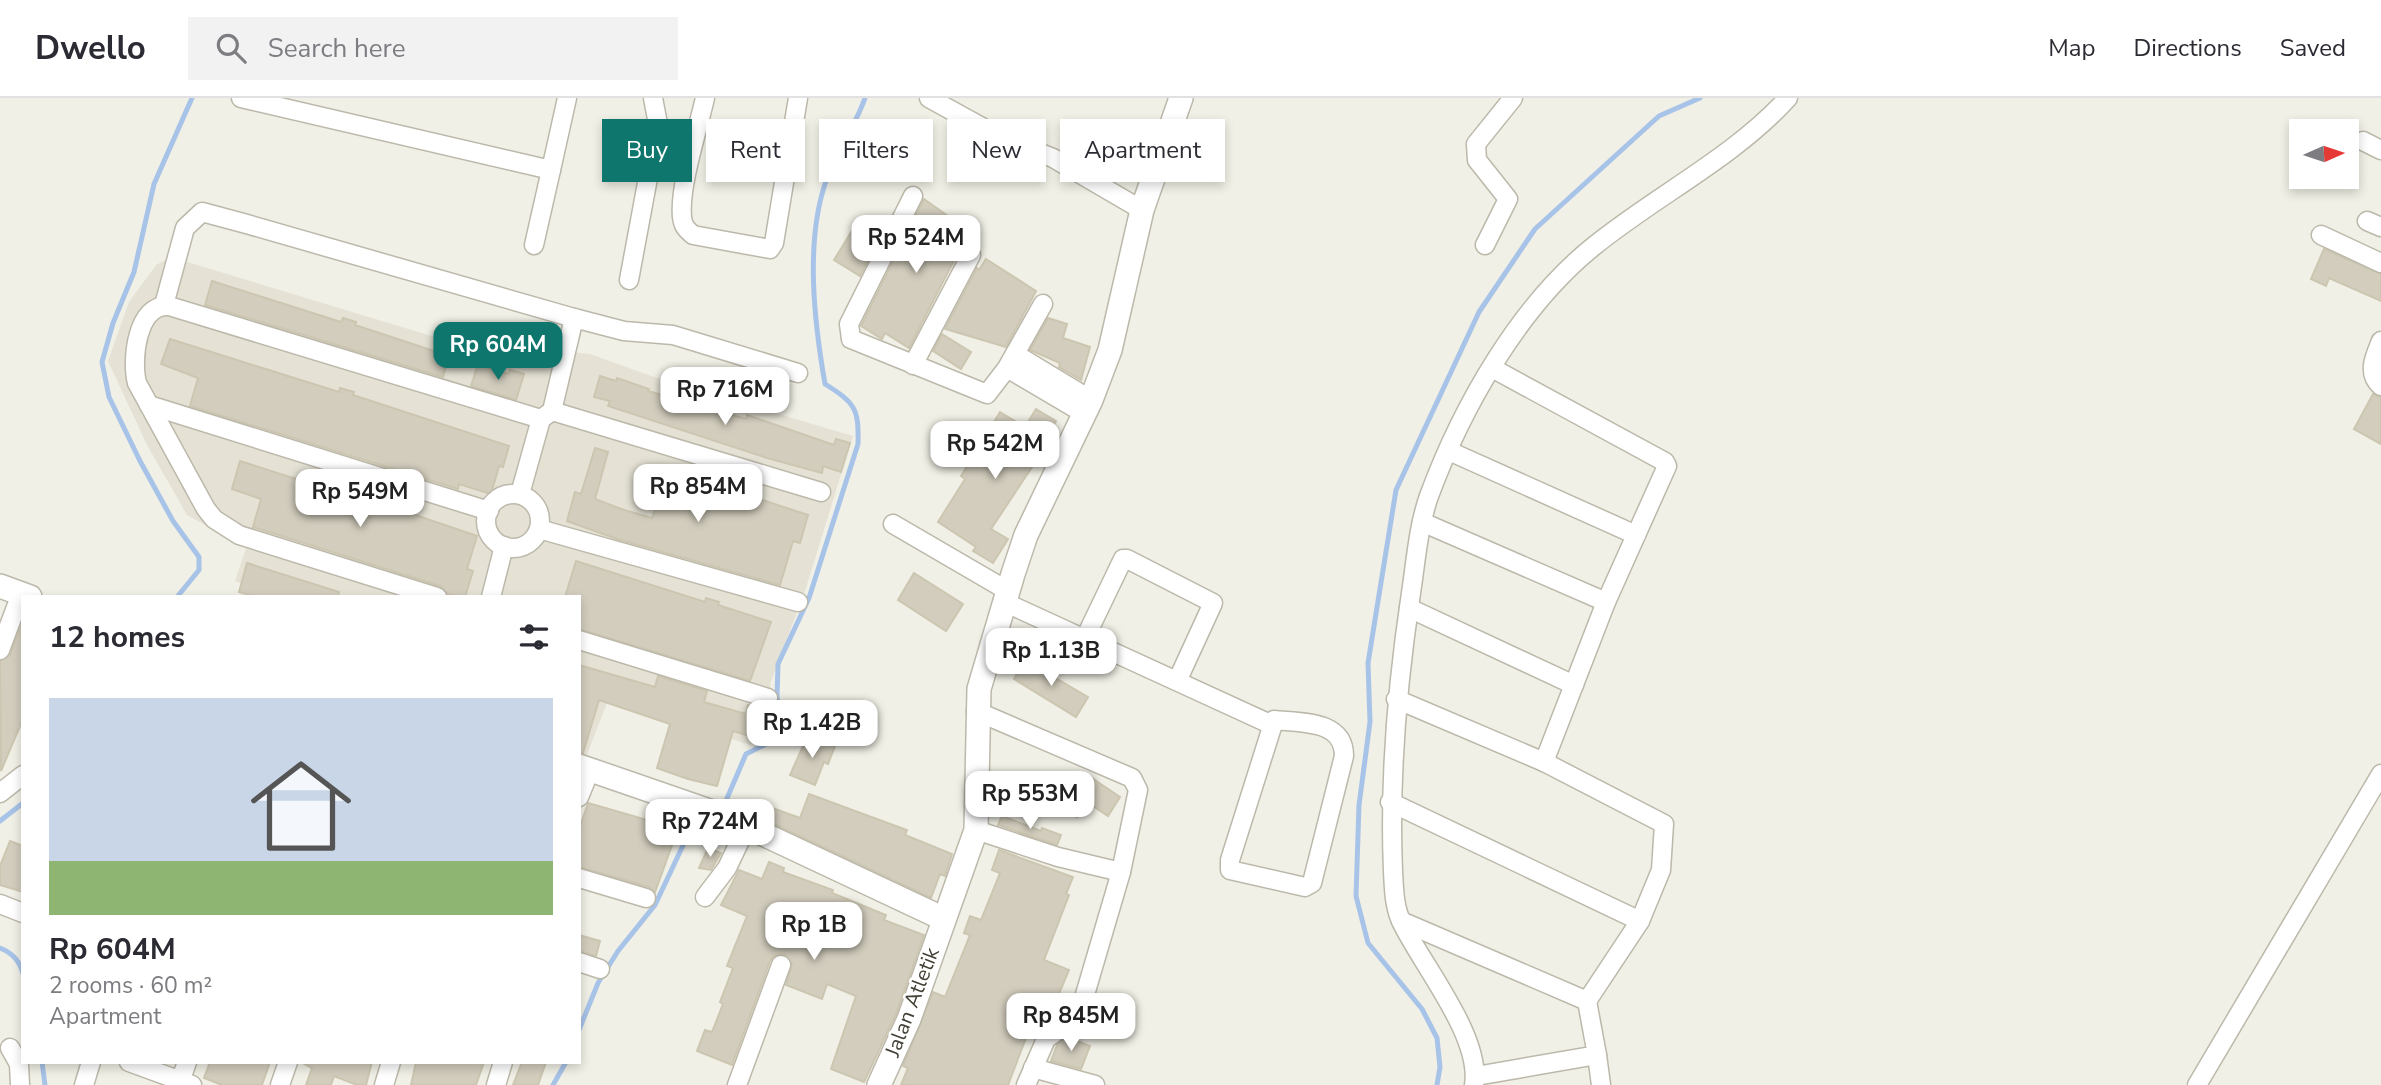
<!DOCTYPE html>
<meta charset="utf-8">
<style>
body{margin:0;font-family:"Nunito Sans",sans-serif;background:#f2f2f3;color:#2b2b33;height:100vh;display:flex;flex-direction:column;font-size:26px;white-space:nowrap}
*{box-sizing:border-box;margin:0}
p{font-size:23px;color:#7c7c81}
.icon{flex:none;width:38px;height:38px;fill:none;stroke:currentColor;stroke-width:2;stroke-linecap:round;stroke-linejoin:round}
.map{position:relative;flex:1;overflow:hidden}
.sheet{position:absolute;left:21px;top:497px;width:560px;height:469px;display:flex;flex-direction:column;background:#fff;border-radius:0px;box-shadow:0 4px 10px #0003}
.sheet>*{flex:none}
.top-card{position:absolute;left:602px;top:21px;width:665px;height:63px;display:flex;gap:14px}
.needle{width:46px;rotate:87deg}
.buttons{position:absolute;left:2289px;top:21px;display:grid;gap:14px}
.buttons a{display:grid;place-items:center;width:70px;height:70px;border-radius:0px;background:#fff;box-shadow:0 4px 10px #0003;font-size:35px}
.price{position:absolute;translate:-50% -60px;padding:0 16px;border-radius:14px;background:#fff;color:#222;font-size:23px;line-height:46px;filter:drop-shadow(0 2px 4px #0008)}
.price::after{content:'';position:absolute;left:50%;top:42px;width:21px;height:16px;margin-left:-10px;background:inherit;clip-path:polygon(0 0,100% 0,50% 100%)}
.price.on{background:#0f766e;color:#fff}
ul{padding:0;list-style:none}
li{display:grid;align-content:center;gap:14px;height:371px;padding:0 28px}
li+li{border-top:2px solid #e1e1e2}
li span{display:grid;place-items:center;height:217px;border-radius:0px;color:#555}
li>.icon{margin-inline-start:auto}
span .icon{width:126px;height:126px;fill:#fffc;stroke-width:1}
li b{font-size:30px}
h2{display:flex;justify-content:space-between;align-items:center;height:84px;padding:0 28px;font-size:30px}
.tag{padding:0 24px;border-radius:0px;background:#fff;box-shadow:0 4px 10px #0003;font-size:24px;line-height:63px}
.tag.on{background:#0f766e;color:#fff}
header{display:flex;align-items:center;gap:42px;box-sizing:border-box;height:98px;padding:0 35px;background:#fff;border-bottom:2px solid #e1e1e2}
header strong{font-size:33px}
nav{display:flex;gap:38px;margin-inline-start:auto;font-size:24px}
.search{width:490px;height:63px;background:#f2f2f3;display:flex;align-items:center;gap:18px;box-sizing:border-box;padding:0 24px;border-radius:0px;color:#7c7c81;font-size:26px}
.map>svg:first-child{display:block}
.residential{fill:#e5e2d5}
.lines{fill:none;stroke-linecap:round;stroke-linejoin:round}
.stream{stroke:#a8c3e8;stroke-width:5}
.building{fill:#d2cdbd;stroke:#ccc6b1;stroke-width:2}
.minor-casing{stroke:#bcb8aa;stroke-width:21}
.tertiary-casing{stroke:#bcb8aa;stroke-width:26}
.minor{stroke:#fff;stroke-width:18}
.tertiary{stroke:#fff;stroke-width:23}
.labels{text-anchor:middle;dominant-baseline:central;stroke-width:5;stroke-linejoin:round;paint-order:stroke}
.street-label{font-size:21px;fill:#434036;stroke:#fff}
</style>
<header>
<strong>Dwello</strong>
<div class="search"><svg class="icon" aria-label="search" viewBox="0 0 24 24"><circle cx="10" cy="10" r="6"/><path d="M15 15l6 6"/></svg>Search here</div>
<nav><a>Map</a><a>Directions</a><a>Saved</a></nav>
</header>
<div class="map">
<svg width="2381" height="987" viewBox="0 0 2381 987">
<rect width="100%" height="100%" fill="#f1f0e6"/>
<!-- residential -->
<path class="residential" d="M171,159L527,267L534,250L590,256L657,280L853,338L806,490L770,586L780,627L775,638L750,647L609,600L586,659L579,657V499H279L235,483L246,450L187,417L147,347L108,263L129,204L156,167Z"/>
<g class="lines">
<!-- stream -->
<g class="stream">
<path d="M177,499L199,472V459L173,423L140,363L109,299L102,264L113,225L134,174L154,86L192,0"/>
<path d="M722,712L746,656L778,640L783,627L777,599L778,566L809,500L858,346C859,310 855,305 825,286C814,223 805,143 826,83C836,54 855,29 865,0"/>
<path d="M0,723L23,705"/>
<path d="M0,850C13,855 20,863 23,876"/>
<path d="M579,932L598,885L618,853L655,807L686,741L714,722"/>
<path d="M42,964L45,987"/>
<path d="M553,987L566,964"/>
<path d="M1437,987L1440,969L1437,940L1422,911L1368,845L1356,798L1359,707L1370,624L1368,565L1396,392L1479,214L1535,131L1659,18L1700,0"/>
</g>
</g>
<!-- building -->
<g class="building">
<path d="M924,101L969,133L909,250L885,235L882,241L861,228Z"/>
<path d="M855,128L878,143L860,178L834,162Z"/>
<path d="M2324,151L2381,176V203L2329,180L2326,188L2311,181Z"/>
<path d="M986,161L1036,193L1006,249L945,231L977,170L979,172Z"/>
<path d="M212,183L341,224L343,220L356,224L355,227L449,258L443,279L205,207Z"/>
<path d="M1048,220L1067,226L1063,240L1090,249L1081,282L1059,269L1060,265L1030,252Z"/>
<path d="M942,236L971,254L961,271L933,253Z"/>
<path d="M170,241L339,294L340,290L354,294L353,297L509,348L503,369L499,368L491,396L459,386L458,391L190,308L198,280L161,266Z"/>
<path d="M478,266L509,276L510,272L524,276L516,302L471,288Z"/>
<path d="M600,278L616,283L617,280L649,291L648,293L746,321L747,317L834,347L836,341L850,345L841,374L823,368L822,375L767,360L608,308L610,303L594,299Z"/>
<path d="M2373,296L2381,299V346L2354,331Z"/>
<path d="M1036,311L1056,323L1042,346L1046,348L991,431L1008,441L993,465L973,453L976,449L938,424L965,381L961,378L1000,314L1025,329Z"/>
<path d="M595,350L608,354L595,401L621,411L652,420L666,373L724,391L725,387L739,392L738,394L808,417L800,445L793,443L780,487L617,441L567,423L575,394L581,396Z"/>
<path d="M240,363L356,400L384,404L383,406L477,438L467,471L473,473L465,499L448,496L440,488L253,429L261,401L232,391Z"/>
<path d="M576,463L705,504L706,500L719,504L718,507L771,524L750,583L579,531V499H565Z"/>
<path d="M247,465L339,494L338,499H257L239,494Z"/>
<path d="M914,475L963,506L946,533L898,502Z"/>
<path d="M22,526L23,621L1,673L0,563L10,557Z"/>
<path d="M1025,562L1088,599L1076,619L1014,581Z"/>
<path d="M579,567L655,589L658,578L707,593L704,604L746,616L748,607L762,611L753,639L733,633L717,688L688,681L657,670L670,626L599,602L583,655L579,654Z"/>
<path d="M808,637L835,648L828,666L824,664L815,687L790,677Z"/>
<path d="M1083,674L1120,699L1108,718L1087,704L1077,719L1062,709Z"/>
<path d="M809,696L907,732L905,737L952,756L945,778L940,776L931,800L753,716L758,705L800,720Z"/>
<path d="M588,705L678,731L655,794L649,789L579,769V732Z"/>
<path d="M1002,718L1041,733L1042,730L1061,737L1057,747L998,727Z"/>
<path d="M10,743L23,748V794L0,787V768Z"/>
<path d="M708,750L721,755L711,772L699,770Z"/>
<path d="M999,752L1073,779L1066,796L1069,797L1044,862L1069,872L1058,898L1052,895L1036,935L1029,932L1008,987H901L908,970L903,968L933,894L945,899L970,837L964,835L970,818L981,822L1000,775L992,772Z"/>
<path d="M769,764L784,770L783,774L833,792L832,795L886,817L884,822L924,837L896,916L864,984L831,971L856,898L827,886L822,901L786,887L792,866L784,856L774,858L770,863L732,967L697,953L705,932L712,934L723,906L720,904L733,870L727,868L747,818L721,807L739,772L762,781Z"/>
<path d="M579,837L600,843L596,858L579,853Z"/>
<path d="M1067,939L1090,948L1081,971L1051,963L1057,947Z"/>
<path d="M210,964H270L262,987H222L204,980Z"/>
<path d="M301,964H372L366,987H357L334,978L331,987H306L312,970Z"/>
<path d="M416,964H484L476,987H411Z"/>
<path d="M522,964H546L538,987H513Z"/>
</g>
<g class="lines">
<!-- minor casing -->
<g class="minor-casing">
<g id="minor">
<path d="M241,0L551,72L567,0"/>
<path d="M705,0C698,31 679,88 682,119C683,128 686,131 693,137L770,151L774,145L798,0"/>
<path d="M929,0L998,38L1053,60L1142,112"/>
<path d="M2363,43L2381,52"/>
<path d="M913,98L849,226L851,241L987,296L1007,270L1043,206"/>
<path d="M2367,123L2381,129"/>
<path d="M2321,137L2381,165"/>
<path d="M534,147L551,72"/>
<path d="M1485,147L1508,101L1477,62L1476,46L1513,0"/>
<path d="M629,182L658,26L653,0"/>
<path d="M164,207L185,130L202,114L243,125L574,220L552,313"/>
<path d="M574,220L624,233L673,237L798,275"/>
<path d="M2381,243C2375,258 2366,275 2381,288"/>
<path d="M1015,256L1091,302"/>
<path d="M913,267L971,157"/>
<path d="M1007,270L1085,316"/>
<path d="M149,307L489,413"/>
<path d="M1449,353L1636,437"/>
<path d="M520,396L541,321L552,313L821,394"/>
<circle cx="513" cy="423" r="27"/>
<path d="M1422,424L1606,504"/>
<path d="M893,426L1008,493"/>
<path d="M539,431L798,504"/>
<path d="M437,499L239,437L214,421L206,411L137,285C131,262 137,205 169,208L541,321"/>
<path d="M491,499L504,448"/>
<path d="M1004,504L1270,626L1272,629L1230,762V772L1305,789L1312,785L1344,658C1344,622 1302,625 1274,622L1272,629"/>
<path d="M1409,510L1574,587"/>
<path d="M1087,536L1123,461H1127L1213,505L1179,579"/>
<path d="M579,542L768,600"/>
<path d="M0,552L21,496"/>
<path d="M1396,601L1544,664"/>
<path d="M976,613L1132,680L1138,692L1121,774L1079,917L1046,941L1026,987"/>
<path d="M0,695L23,677"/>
<path d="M579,699L590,672"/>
<path d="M1390,704L1640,823L1661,772L1664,726L1544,664L1606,504L1667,368L1665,364L1492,270"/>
<path d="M976,732L1058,759L1121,774"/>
<path d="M579,780L646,800"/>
<path d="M705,799L727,770L747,728"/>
<path d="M0,806L23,815"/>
<path d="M1401,823L1587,903L1640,823"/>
<path d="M579,864L600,871"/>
<path d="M10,950L19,966L20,987"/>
<path d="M1597,957L1601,987"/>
<path d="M129,964L192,987"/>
<path d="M1033,970L1095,987"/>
<path d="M1476,978L1597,957L1587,903"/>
<path d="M84,987L91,964"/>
<path d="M179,987L187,964"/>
<path d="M280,987L288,964"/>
<path d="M384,987L391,964"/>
<path d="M496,987L503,964"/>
<path d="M737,987L781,867"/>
<path d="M1474,987C1482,939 1422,867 1402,825C1394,809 1394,791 1393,773C1389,679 1397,588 1411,495C1416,463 1418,429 1429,398C1462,309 1519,208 1594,148C1657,97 1733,60 1788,0"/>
<path d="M2197,987L2381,676"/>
</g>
</g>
<!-- tertiary casing -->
<g class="tertiary-casing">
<g id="tertiary">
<path d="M0,488L30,499"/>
<path d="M579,668L727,719L944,821"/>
<path d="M879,987L909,921L976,732L979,591L1013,476L1026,437L1091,302L1110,252L1142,112L1181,0"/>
</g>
</g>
<!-- minor -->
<use href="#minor" class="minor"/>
<!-- tertiary -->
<use href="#tertiary" class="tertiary"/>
</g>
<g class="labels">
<!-- street labels -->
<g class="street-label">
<text transform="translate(912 904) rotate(-69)">Jalan Atletik</text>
</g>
</g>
</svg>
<div class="buttons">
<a><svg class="needle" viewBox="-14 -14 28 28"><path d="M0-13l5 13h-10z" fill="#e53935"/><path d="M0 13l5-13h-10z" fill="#7c7c81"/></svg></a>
</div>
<b class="price" style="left:916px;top:177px">Rp 524M</b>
<b class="price on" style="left:498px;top:284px">Rp 604M</b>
<b class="price" style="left:725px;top:329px">Rp 716M</b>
<b class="price" style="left:995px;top:383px">Rp 542M</b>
<b class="price" style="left:698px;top:426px">Rp 854M</b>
<b class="price" style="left:360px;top:431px">Rp 549M</b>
<b class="price" style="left:1051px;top:590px">Rp 1.13B</b>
<b class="price" style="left:812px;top:662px">Rp 1.42B</b>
<b class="price" style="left:1030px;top:733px">Rp 553M</b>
<b class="price" style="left:710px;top:761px">Rp 724M</b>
<b class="price" style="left:814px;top:864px">Rp 1B</b>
<b class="price" style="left:1071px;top:955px">Rp 845M</b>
<div class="top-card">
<a class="tag on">Buy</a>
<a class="tag">Rent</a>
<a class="tag">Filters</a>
<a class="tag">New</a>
<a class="tag">Apartment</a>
</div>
<section class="sheet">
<h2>12 homes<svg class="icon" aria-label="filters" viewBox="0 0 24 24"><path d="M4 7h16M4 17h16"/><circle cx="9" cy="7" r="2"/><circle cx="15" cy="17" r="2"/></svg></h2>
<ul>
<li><span style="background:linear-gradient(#c9d6e8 75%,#8fb573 0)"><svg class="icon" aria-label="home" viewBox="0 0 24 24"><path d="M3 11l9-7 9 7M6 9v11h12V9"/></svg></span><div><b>Rp 604M</b><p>2 rooms · 60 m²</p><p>Apartment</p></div></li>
</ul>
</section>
</div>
